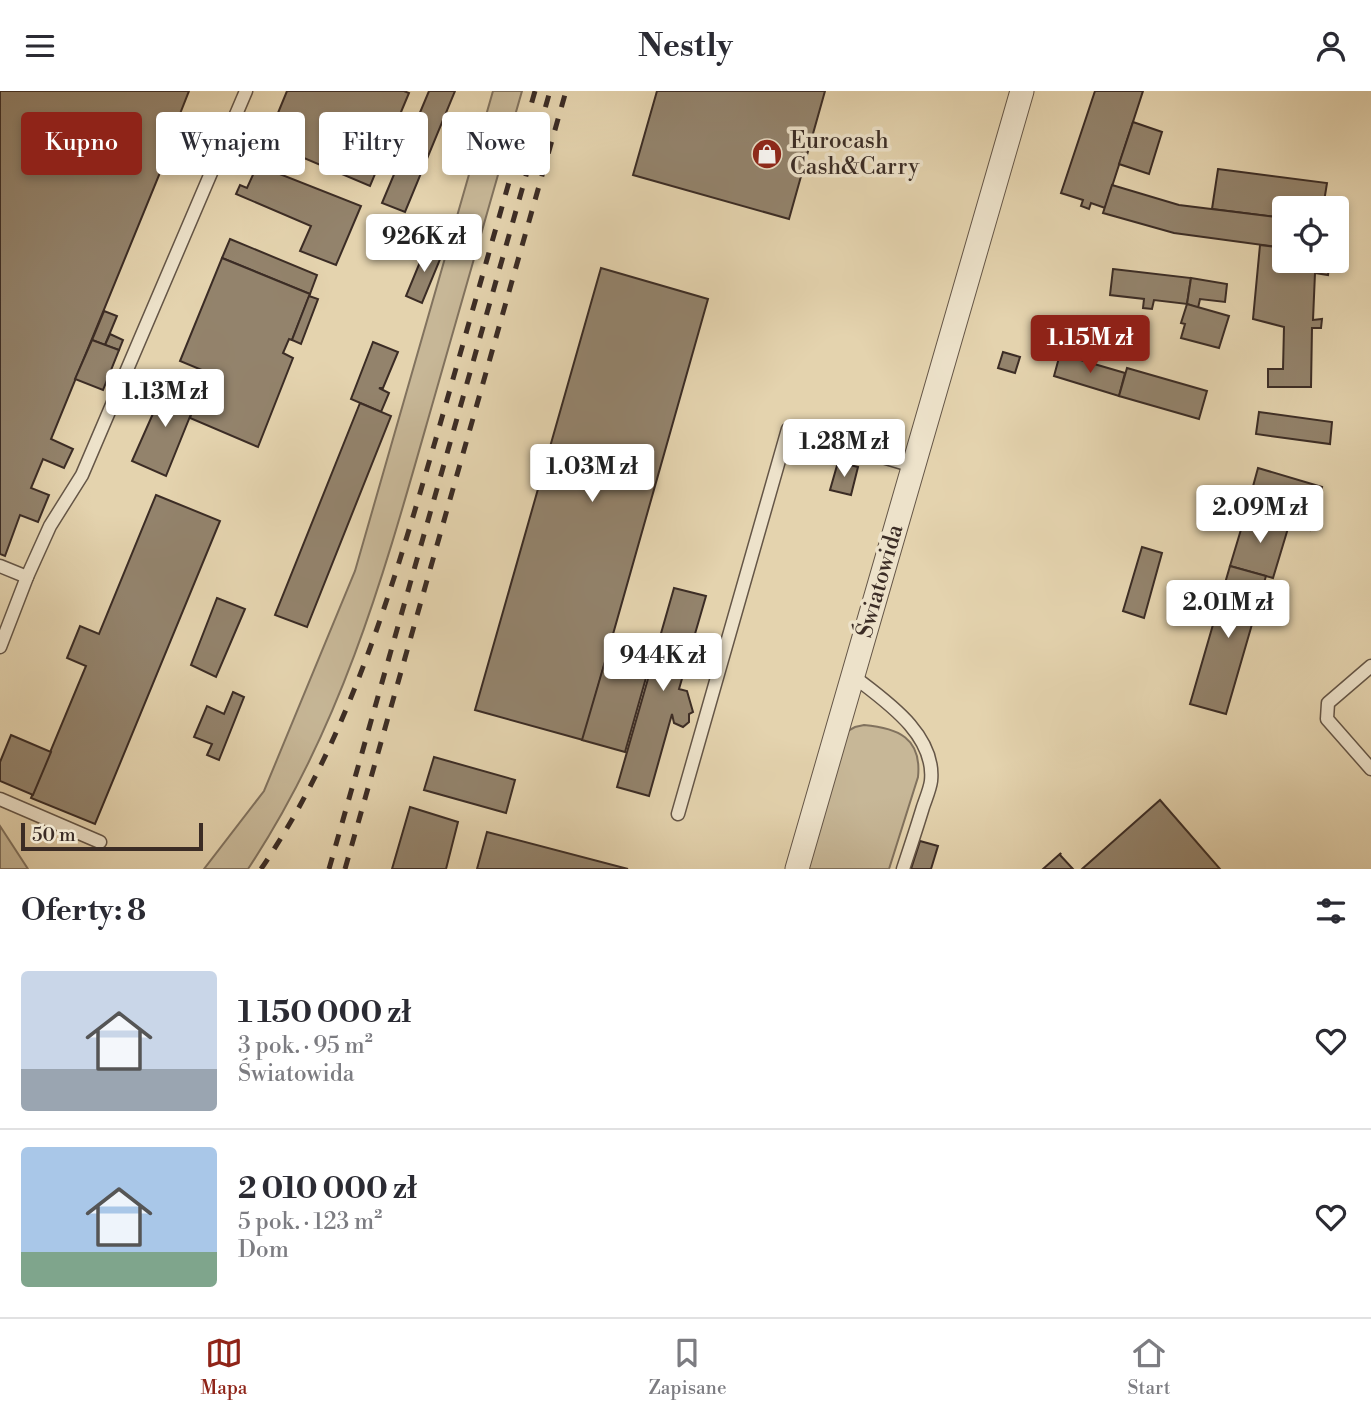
<!DOCTYPE html>
<html lang="pl">
<meta charset="utf-8">
<style>
body{margin:0;font-family:"Libre Bodoni",serif;background:#f2f2f3;color:#2b2b33;height:100vh;display:flex;flex-direction:column;font-size:26px;white-space:nowrap}
*{box-sizing:border-box;margin:0}
p{font-size:23px;color:#7c7c81}
.icon{flex:none;width:38px;height:38px;fill:none;stroke:currentColor;stroke-width:2;stroke-linecap:round;stroke-linejoin:round}
.map{position:relative;height:778px;overflow:hidden}
.details{display:flex;flex-direction:column;background:#fff;flex:1}
.details>*{flex:none}
.banner{position:absolute;left:21px;top:21px;width:700px;height:63px;display:flex;gap:14px}
.fabs{position:absolute;left:1272px;top:105px;display:grid;gap:14px}
.fabs a{display:grid;place-items:center;width:77px;height:77px;border-radius:7px;background:#fff;box-shadow:0 4px 10px #0003;font-size:35px}
.scale{position:absolute;left:21px;bottom:18px;width:182px;box-sizing:border-box;padding-left:7px;border:4px solid #3b2c25;border-top:0;font-size:19px;line-height:24px;white-space:nowrap;color:#3b2c25;-webkit-text-stroke:5px #ede2ca;paint-order:stroke}
.price{position:absolute;translate:-50% -60px;padding:0 16px;border-radius:7px;background:#fff;color:#222;font-size:23px;line-height:46px;filter:drop-shadow(0 2px 4px #0008)}
.price::after{content:'';position:absolute;left:50%;top:42px;width:21px;height:16px;margin-left:-10px;background:inherit;clip-path:polygon(0 0,100% 0,50% 100%)}
.price.active{background:#8f2418;color:#fff}
ul{padding:0;list-style:none}
li{display:flex;align-items:center;gap:21px;height:175px;padding:0 21px}
li+li{border-top:2px solid #e1e1e2}
li span{display:grid;place-items:center;flex:none;width:196px;height:140px;border-radius:7px;color:#555}
li>.icon{margin-inline-start:auto}
span .icon{width:84px;height:84px;fill:#fffc;stroke-width:1}
li b{font-size:30px}
h2{display:flex;justify-content:space-between;align-items:center;height:84px;padding:0 21px;font-size:30px}
.chip{padding:0 24px;border-radius:7px;background:#fff;box-shadow:0 4px 10px #0003;font-size:24px;line-height:63px}
.chip.active{background:#8f2418;color:#fff}
header{display:flex;justify-content:space-between;align-items:center;height:91px;padding:0 21px;background:#fff;font-size:32px;font-weight:800}
.menu{display:flex;justify-content:space-around;align-items:center;height:98px;border-top:2px solid #e1e1e2;background:#fff;font-size:19px;color:#7c7c81}
.menu a{display:grid;justify-items:center;gap:4px}
.menu .active{color:#8f2418}
.map>svg:first-child{display:block}
.green{fill:#c7b797;stroke:#81725e;stroke-width:2}
.building{fill:#93836c;stroke:#3b2c25;stroke-width:2}
.lines{fill:none;stroke-linecap:round;stroke-linejoin:round}
.lane-casing{stroke:#655647;stroke-width:15}
.street-casing{stroke:#655647;stroke-width:25}
.lane{stroke:#ede2ca;stroke-width:12}
.street{stroke:#ede2ca;stroke-width:23}
.rail{stroke:#3b2c25;stroke-width:5;stroke-dasharray:12 12;stroke-linecap:butt}
.labels{text-anchor:middle;dominant-baseline:central;stroke-width:7;stroke-linejoin:round;paint-order:stroke}
.poi-label{font-size:23px;fill:#3b2c25;stroke:#ede2ca;text-anchor:start}
.street-label{font-size:23px;fill:#3b2c25;stroke:#ede2ca}
</style>
<header><svg class="icon" aria-label="menu" viewBox="0 0 24 24"><path d="M4 6h16M4 12h16M4 18h16"/></svg>Nestly<svg class="icon" aria-label="person" viewBox="0 0 24 24"><circle cx="12" cy="8" r="4"/><path d="M4 21q1-7 8-7t8 7"/></svg></header>
<div class="map">
<svg width="1371" height="778" viewBox="0 0 1371 778">
<rect width="100%" height="100%" fill="#e4d3ae"/>
<filter id="stains"><feTurbulence type="fractalNoise" baseFrequency=".00286" numOctaves="4"/><feColorMatrix values="0 0 0 0 .2 0 0 0 0 .09 0 0 0 0 .02 0 0 0 .5 -.17"/></filter>
<radialGradient id="worn" r=".72"><stop offset=".6" stop-color="#630" stop-opacity="0"/><stop offset="1" stop-color="#630" stop-opacity=".3"/></radialGradient>
<!-- green -->
<g class="green">
<path d="M493,0H522C490,111 459,221 427,332C382,490 340,639 248,778H204L264,700L355,480Z"/>
<path d="M864,634C898,637 922,647 918,686L889,778H797L835,647L855,636Z"/>
<path d="M0,735L28,778H0Z"/>
</g>
<!-- building -->
<g class="building">
<path d="M0,0H189L176,33L180,34L175,45L51,348L73,358L64,377L43,368L31,397L49,404L38,431L20,424L5,465L0,463Z"/>
<path d="M287,0H404L409,2L370,95L266,51Z"/>
<path d="M429,0H455L405,121L382,112Z"/>
<path d="M657,0H825L789,128L633,84Z"/>
<path d="M1095,0H1143L1105,117L1091,112L1089,118L1081,115L1083,109L1061,102Z"/>
<path d="M1133,31L1162,41L1149,83L1119,73Z"/>
<path d="M261,66L281,74L277,82L361,115L336,174L300,160L311,135L236,103L240,94L247,97Z"/>
<path d="M1218,78L1327,92L1323,117H1284V127L1212,118Z"/>
<path d="M1112,94L1179,114L1284,127V157L1174,142L1103,122Z"/>
<path d="M230,148L317,184L310,203L222,167Z"/>
<path d="M427,154L443,161L422,212L406,205Z"/>
<path d="M1260,154L1284,157V170H1330L1328,184L1315,182L1313,229L1322,228L1321,237H1312L1311,296H1268V278H1283L1284,236L1253,228Z"/>
<path d="M222,167L310,203L292,249L289,248L283,262L293,267L258,356L190,327L195,313L203,311L214,284L180,270Z"/>
<path d="M601,177L708,208L583,649L475,619Z"/>
<path d="M1113,178L1191,187L1187,213L1154,209L1152,218L1143,217L1144,208L1110,204Z"/>
<path d="M1191,187L1227,193L1225,211L1200,208L1198,217L1187,213Z"/>
<path d="M309,205L318,208L301,253L292,249Z"/>
<path d="M1187,213L1229,225L1219,257L1181,247L1185,233L1181,232Z"/>
<path d="M104,220L117,225L105,254L92,249Z"/>
<path d="M110,243L123,249L119,259L105,254Z"/>
<path d="M92,249L119,259L103,299L75,288Z"/>
<path d="M373,251L398,261L383,297H379L389,302L381,321L351,308Z"/>
<path d="M1003,261L1020,266L1015,282L998,277Z"/>
<path d="M1060,263L1125,282L1119,305L1054,285Z"/>
<path d="M1127,277L1207,300L1199,328L1119,305Z"/>
<path d="M172,286L188,292L181,307L195,313L166,385L132,370L163,300L166,302Z"/>
<path d="M360,312L391,325L307,536L275,524Z"/>
<path d="M1259,321L1332,331L1330,353L1256,343Z"/>
<path d="M838,371L858,376L851,404L830,399Z"/>
<path d="M1258,377L1322,396L1310,439L1246,421Z"/>
<path d="M156,404L220,430L95,733L31,707L86,575L67,567L80,535L99,543Z"/>
<path d="M1246,422L1289,434L1273,487L1230,475Z"/>
<path d="M1142,456L1162,462L1144,527L1123,520Z"/>
<path d="M1230,475L1266,485L1226,623L1190,613Z"/>
<path d="M674,497L706,505L679,598L687,600L693,621L689,623V631L683,636L674,632L672,623L649,705L617,696Z"/>
<path d="M217,507L245,518L216,586L191,574Z"/>
<path d="M613,543L655,555L625,661L582,649Z"/>
<path d="M233,601L244,606L219,669L207,664L212,653L194,646L207,615L224,623Z"/>
<path d="M11,644L51,661L33,704L0,690V671Z"/>
<path d="M434,666L515,689L506,722L424,699Z"/>
<path d="M1160,709L1220,778H1082Z"/>
<path d="M410,716L458,731L446,778H392Z"/>
<path d="M487,741L628,778H477Z"/>
<path d="M920,750L938,755L931,778H911Z"/>
<path d="M1061,762L1060,764L1073,778H1043Z"/>
</g>
<g class="lines">
<!-- lane casing -->
<g class="lane-casing">
<g id="lane">
<path d="M0,475L27,486"/>
<path d="M0,556L27,486L50,435L82,384L246,0"/>
<path d="M1371,575L1328,612L1327,628L1371,678"/>
<path d="M853,585C884,609 936,643 931,690C930,698 926,707 923,716C917,736 910,757 903,778"/>
<path d="M0,708L100,751"/>
<path d="M678,723L788,338L913,375"/>
</g>
</g>
<!-- street casing -->
<g class="street-casing">
<path id="street" d="M797,778L1022,0"/>
</g>
<!-- lane -->
<use href="#lane" class="lane"/>
<!-- street -->
<use href="#street" class="street"/>
<!-- rail -->
<g class="rail">
<path d="M261,778C351,646 395,488 439,337C471,225 503,112 535,0"/>
<path d="M329,778L550,0"/>
<path d="M345,778L566,0"/>
</g>
</g>
<!-- icons -->
<defs>
<g id="shop-disc" transform="scale(1.575)"><circle r="9.5" fill="#8f2418" stroke="#ede2ca"/><path d="M-5-2.5h2.3a2.7 3.5 0 0 1 5.4 0H5L5.5 6h-11ZM-1.5-2.5h3a1.5 2.3 0 0 0-3 0Z" fill="#fff"/></g>
</defs>
<g fill-rule="evenodd">
<use href="#shop-disc" x="767" y="63"/>
</g>
<g class="labels">
<!-- poi labels -->
<g class="poi-label">
<text x="790" y="50">Eurocash<tspan x="790" dy="26">Cash&amp;Carry</tspan></text>
</g>
<!-- street labels -->
<g class="street-label">
<text transform="translate(880 490) rotate(-74)">Światowida</text>
</g>
</g>
<rect width="100%" height="100%" filter="url(#stains)"/>
<rect width="100%" height="100%" fill="url(#worn)"/>
</svg>
<div class="fabs">
<a><svg class="icon" aria-label="locate" viewBox="0 0 24 24"><circle cx="12" cy="12" r="6"/><path d="M12 2v4M12 18v4M2 12h4M18 12h4"/></svg></a>
</div>
<div class="scale">50 m</div>
<b class="price" style="left:424px;top:183px">926K zł</b>
<b class="price active" style="left:1090px;top:284px">1.15M zł</b>
<b class="price" style="left:165px;top:338px">1.13M zł</b>
<b class="price" style="left:844px;top:388px">1.28M zł</b>
<b class="price" style="left:592px;top:413px">1.03M zł</b>
<b class="price" style="left:1260px;top:454px">2.09M zł</b>
<b class="price" style="left:1228px;top:549px">2.01M zł</b>
<b class="price" style="left:663px;top:602px">944K zł</b>
<div class="banner">
<a class="chip active">Kupno</a>
<a class="chip">Wynajem</a>
<a class="chip">Filtry</a>
<a class="chip">Nowe</a>
</div>
</div>
<section class="details">
<h2>Oferty: 8<svg class="icon" aria-label="filters" viewBox="0 0 24 24"><path d="M4 7h16M4 17h16"/><circle cx="9" cy="7" r="2"/><circle cx="15" cy="17" r="2"/></svg></h2>
<ul>
<li><span style="background:linear-gradient(#c9d6e8 70%,#9aa5b1 0)"><svg class="icon" aria-label="home" viewBox="0 0 24 24"><path d="M3 11l9-7 9 7M6 9v11h12V9"/></svg></span><div><b>1 150 000 zł</b><p>3 pok. · 95 m²</p><p>Światowida</p></div><svg class="icon" aria-label="heart" viewBox="0 0 24 24"><path d="M12 20l-8-8c-3-5 5-10 8-4 3-6 11-1 8 4z"/></svg></li>
<li><span style="background:linear-gradient(#a9c7e8 75%,#7fa58c 0)"><svg class="icon" aria-label="home" viewBox="0 0 24 24"><path d="M3 11l9-7 9 7M6 9v11h12V9"/></svg></span><div><b>2 010 000 zł</b><p>5 pok. · 123 m²</p><p>Dom</p></div><svg class="icon" aria-label="heart" viewBox="0 0 24 24"><path d="M12 20l-8-8c-3-5 5-10 8-4 3-6 11-1 8 4z"/></svg></li>
</ul>
</section>
<nav class="menu">
<a class="active"><svg class="icon" aria-label="map" viewBox="0 0 24 24"><path d="M3 6l6-2 6 2 6-2v14l-6 2-6-2-6 2zM9 4v14M15 6v14"/></svg>Mapa</a>
<a><svg class="icon" aria-label="saved" viewBox="0 0 24 24"><path d="M7 4h10v16l-5-4-5 4z"/></svg>Zapisane</a>
<a><svg class="icon" aria-label="home" viewBox="0 0 24 24"><path d="M3 11l9-7 9 7M6 9v11h12V9"/></svg>Start</a>
</nav>
